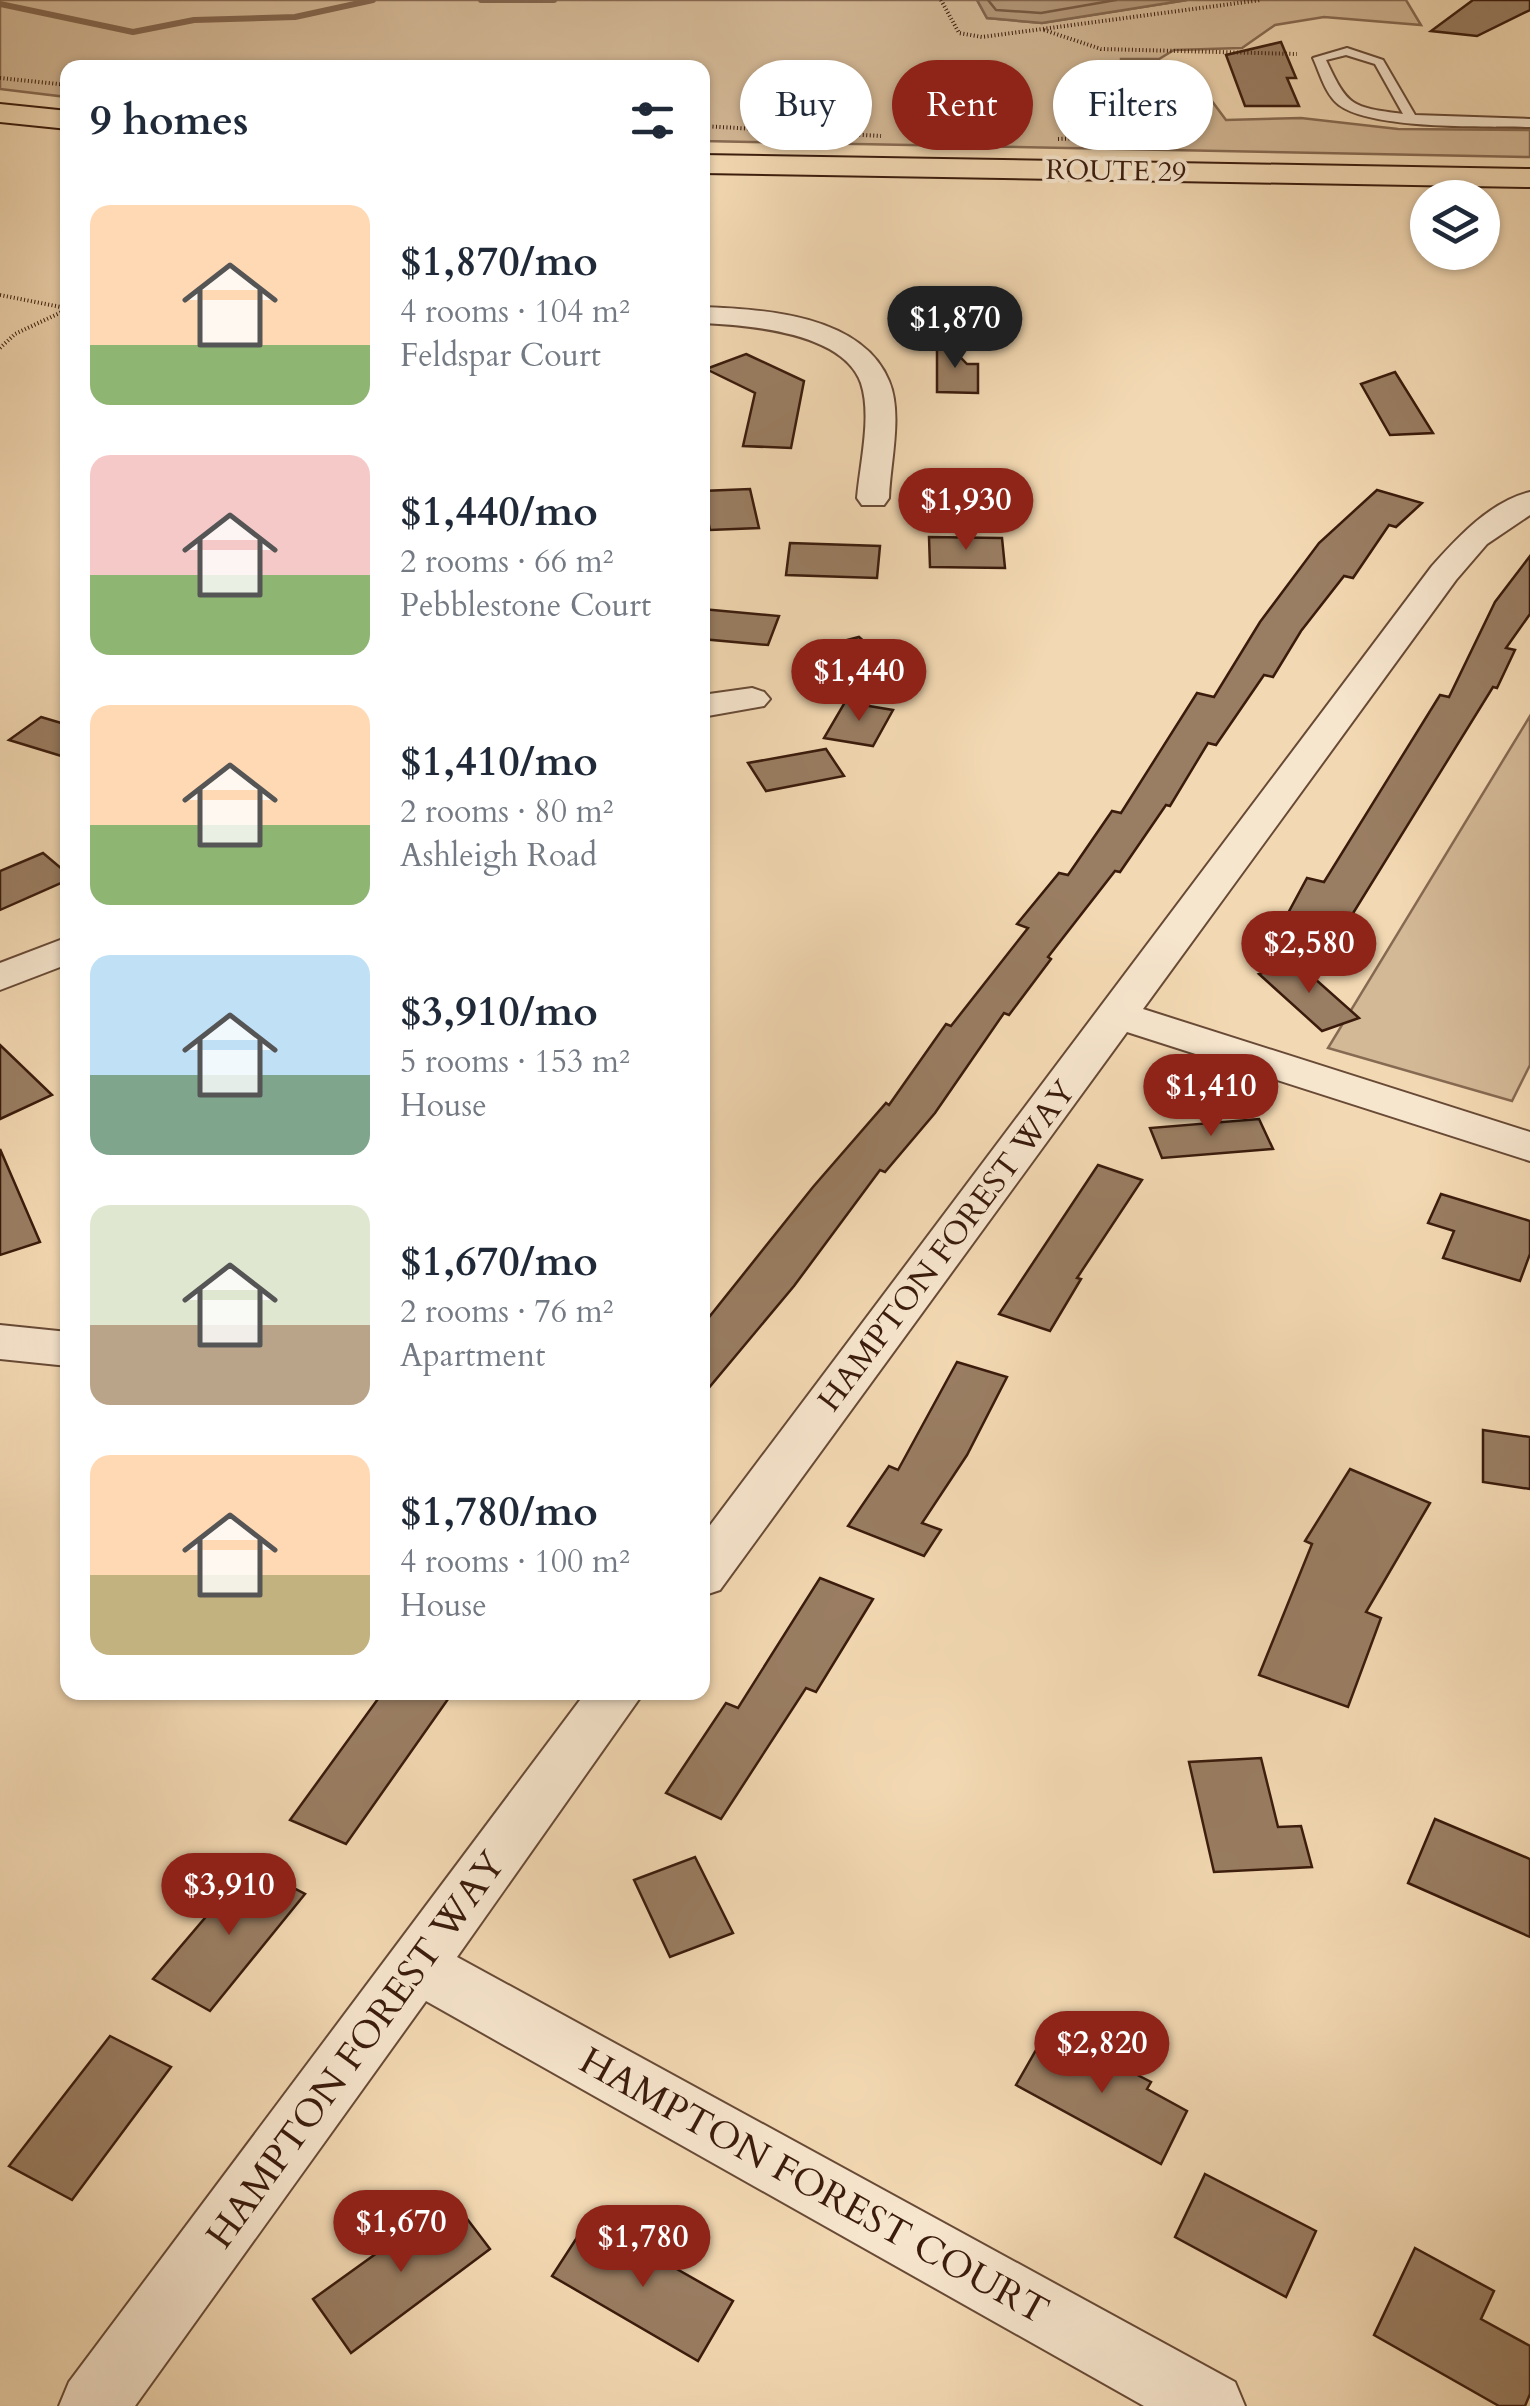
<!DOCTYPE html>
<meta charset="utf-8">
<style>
body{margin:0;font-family:Cardo,serif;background:#f6f6f7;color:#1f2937;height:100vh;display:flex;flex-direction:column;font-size:38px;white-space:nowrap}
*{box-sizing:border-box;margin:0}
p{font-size:32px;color:#747a83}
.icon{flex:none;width:55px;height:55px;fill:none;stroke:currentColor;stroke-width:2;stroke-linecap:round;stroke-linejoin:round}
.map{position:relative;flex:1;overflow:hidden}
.panel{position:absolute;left:60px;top:60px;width:650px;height:1640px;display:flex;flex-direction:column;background:#fff;border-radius:20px;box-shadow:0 2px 8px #0004}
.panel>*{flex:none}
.top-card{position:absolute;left:740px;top:60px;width:640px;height:90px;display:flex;gap:20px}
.fabs{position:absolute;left:1410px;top:180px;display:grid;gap:20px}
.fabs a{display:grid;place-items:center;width:90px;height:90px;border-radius:50%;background:#fff;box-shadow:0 2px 8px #0004;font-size:50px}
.price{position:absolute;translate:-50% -85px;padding:0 22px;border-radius:35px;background:#8f2418;color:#fff;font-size:32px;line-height:65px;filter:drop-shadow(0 2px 5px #0008)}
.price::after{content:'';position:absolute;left:50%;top:60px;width:30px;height:22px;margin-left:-15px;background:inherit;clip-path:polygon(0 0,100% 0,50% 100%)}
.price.current{background:#222;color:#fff}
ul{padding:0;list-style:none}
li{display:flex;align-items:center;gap:30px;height:250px;padding:0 30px}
li span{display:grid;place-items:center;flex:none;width:280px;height:200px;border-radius:20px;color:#555}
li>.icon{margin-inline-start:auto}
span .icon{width:120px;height:120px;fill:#fffc;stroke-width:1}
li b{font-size:42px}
h2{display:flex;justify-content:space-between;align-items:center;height:120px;padding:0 30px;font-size:42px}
.tag{padding:0 35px;border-radius:45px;background:#fff;box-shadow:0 2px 8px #0004;font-size:35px;line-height:90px}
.tag.current{background:#8f2418;color:#fff}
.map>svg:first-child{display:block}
.green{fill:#d4b997;stroke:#876a52;stroke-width:2.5}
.water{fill:#b4987a;stroke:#83664e;stroke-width:2.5}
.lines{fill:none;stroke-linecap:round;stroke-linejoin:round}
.shore{stroke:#775a43;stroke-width:2.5}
.stream{stroke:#83664e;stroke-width:6}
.building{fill:#9a7e63;stroke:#3a1b0c;stroke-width:2.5}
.lane-casing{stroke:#684a36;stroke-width:4}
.street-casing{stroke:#684a36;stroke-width:4}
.primary-casing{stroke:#3a1b0c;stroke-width:4}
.path{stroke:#3a1b0c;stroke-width:4;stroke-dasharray:1 2.5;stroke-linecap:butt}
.lane{fill:#f7e6ce;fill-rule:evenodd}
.street{fill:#f7e6ce;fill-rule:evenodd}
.primary{fill:#f3d9b3;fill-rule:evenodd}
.labels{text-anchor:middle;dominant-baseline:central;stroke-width:8;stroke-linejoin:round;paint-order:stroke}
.far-street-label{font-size:28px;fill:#3a1b0c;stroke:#f7e6ce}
.street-label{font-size:32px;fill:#3a1b0c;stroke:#f7e6ce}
.near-street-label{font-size:38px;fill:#3a1b0c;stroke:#f7e6ce}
</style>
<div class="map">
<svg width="1530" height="2406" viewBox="0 0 1530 2406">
<rect width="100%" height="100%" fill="#f3d9b3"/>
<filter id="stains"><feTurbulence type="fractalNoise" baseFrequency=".002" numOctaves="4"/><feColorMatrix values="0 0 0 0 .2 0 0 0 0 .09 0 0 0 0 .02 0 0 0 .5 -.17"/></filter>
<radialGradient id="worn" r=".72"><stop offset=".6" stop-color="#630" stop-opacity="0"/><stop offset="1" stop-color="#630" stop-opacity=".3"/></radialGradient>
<!-- green -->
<g class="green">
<path d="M0,0H977L987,18L1042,23L1187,0H1406L1421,25L1324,17L1275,25L1242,48L1174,50L1159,59H1121V75L1135,84L1200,85L1226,120L1301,118L1398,129L1530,130V157L703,141L702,68H68L67,97L0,89Z"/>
<path d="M1530,716V1065L1512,1101L1328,1048Z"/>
</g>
<!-- water -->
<path class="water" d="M977,0H1187L1042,23L987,18Z"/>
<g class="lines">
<!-- shore -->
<path class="shore" d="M988,0L996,10L1041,13L1116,0"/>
<!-- stream -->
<g class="stream">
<path d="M481,0H554"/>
<path d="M0,4L133,32L194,20L295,17L373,0"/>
</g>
</g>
<!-- building -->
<g class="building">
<path d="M1473,0H1530V10L1477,36L1431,31Z"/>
<path d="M1281,42L1296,78H1287L1299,106H1245L1226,55Z"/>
<path d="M937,333L967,364H978V393L937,392Z"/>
<path d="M746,354L804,381L791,448L743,446L755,393L706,369Z"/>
<path d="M1395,372L1433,433L1390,435L1361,384Z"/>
<path d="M750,489L759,528L710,530L702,491Z"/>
<path d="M1377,490L1422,503L1396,527L1389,525L1353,578L1344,576L1301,631L1273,677L1264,675L1216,745L1208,743L1170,806L1166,805L1120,872L1115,871L1048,957L1051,959L1009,1015L1004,1013L935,1113L885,1172L880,1170L794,1286L702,1396V1326L813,1187L886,1103L889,1105L946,1024L951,1026L1028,928L1017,924L1059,873L1068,875L1112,811L1121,813L1197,693L1214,697L1260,622L1319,543Z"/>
<path d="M929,537L1002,538L1005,568L930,567Z"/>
<path d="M790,543L880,546L877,578L786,575Z"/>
<path d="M1530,556V614L1506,648L1515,650L1497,688L1493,687L1347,923L1333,919L1322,941L1279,930L1307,878L1324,882L1440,695L1449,697L1495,602Z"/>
<path d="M702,609L779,616L768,645L702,639Z"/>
<path d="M859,637L896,670L854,682L817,648Z"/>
<path d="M845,702L893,710L873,746L824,738Z"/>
<path d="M41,717L68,725V758L9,740Z"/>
<path d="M826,749L844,776L766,791L748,763Z"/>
<path d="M43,853L68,874V880L0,910V871Z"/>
<path d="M1296,962L1359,1018L1322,1031L1259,974Z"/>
<path d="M0,1045L52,1095L0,1119Z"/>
<path d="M1259,1119L1273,1149L1162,1158L1150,1128Z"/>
<path d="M0,1149L40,1242L0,1255Z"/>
<path d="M1098,1165L1142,1180L1077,1278L1081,1279L1050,1331L999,1314Z"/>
<path d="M1441,1194L1530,1221V1254L1520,1281L1443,1258L1454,1231L1428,1223Z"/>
<path d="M957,1362L1007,1377L967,1455L922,1523L941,1530L924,1556L848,1526L889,1466L898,1470Z"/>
<path d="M1483,1430L1530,1437V1489L1483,1482Z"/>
<path d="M1350,1469L1430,1503L1366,1612L1381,1618L1348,1707L1259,1675L1312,1544L1305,1541Z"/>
<path d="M820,1578L873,1599L816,1692L806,1688L721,1819L666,1793L726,1703L738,1708Z"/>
<path d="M383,1692H453L346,1844L290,1820Z"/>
<path d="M1261,1758L1278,1827L1301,1826L1312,1867L1214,1872L1189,1762Z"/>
<path d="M1435,1819L1530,1859V1937L1408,1883Z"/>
<path d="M695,1857L733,1933L670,1957L634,1880Z"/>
<path d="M250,1865L305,1894L210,2011L153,1979Z"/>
<path d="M1048,2029L1151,2082L1147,2089L1187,2111L1161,2164L1016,2085Z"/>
<path d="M110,2036L171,2067L72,2200L9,2166Z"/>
<path d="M1205,2174L1316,2231L1286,2297L1175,2237Z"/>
<path d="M452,2199L490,2249L351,2353L313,2299Z"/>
<path d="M589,2219L733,2301L698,2361L552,2276Z"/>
<path d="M1415,2248L1494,2291L1481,2319L1530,2346V2394L1525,2406H1499L1374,2335Z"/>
</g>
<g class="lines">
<!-- lane casing -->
<g class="lane-casing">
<path id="lane" d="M1347,48L1383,60L1415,115L1530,119V127C1486,126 1373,130 1339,105C1325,94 1320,73 1313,58ZM1346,55L1375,64L1403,114C1351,107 1348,107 1326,60Z"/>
</g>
<!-- street casing -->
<g class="street-casing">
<g id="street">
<path d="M702,307C763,309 862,315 889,381C903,414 890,463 889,498L884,505H862L857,498C860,463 872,416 861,383C843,332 748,325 702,323Z"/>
<path d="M1530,492V515L1487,544L1456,580L1143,1009L1530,1132V1161L1127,1032L720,1590L702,1596V1536L1432,566C1458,537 1491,501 1530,492Z"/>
<path d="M752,688L764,692L770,699L764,706L702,717V695Z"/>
<path d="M68,937V964L0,990V963Z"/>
<path d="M0,1325L68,1332V1366L0,1359Z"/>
<path d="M586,1692H644L457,1957L1235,2382L1245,2406H1144L426,2001L135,2406H59L69,2382Z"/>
</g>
</g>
<!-- primary casing -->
<g class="primary-casing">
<g id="primary">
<path d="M0,104L68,111V129L0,122Z"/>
<path d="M702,155L1530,169V187L702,173Z"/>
</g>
</g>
<!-- path -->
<g class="path">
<path d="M941,0L959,33L982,37L1261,0"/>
<path d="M1044,30L1101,49L1297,54"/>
<path d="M0,78L68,85"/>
<path d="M702,126L881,136"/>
<path d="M1058,139L1139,136L1164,143"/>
<path d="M0,295L66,308"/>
<path d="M0,348L15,334L68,309"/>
</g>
<!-- lane -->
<use href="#lane" class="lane"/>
<!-- street -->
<use href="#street" class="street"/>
<!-- primary -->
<use href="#primary" class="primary"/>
</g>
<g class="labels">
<!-- far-street labels -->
<g class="far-street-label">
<text transform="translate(1116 171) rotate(1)">ROUTE 29</text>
</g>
<!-- street labels -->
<g class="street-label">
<text transform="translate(947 1246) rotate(-53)">HAMPTON FOREST WAY</text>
</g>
<!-- near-street labels -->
<g class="near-street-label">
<text transform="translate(356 2050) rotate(-54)">HAMPTON FOREST WAY</text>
<text transform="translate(814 2186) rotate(29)">HAMPTON FOREST COURT</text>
</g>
</g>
<rect width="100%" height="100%" filter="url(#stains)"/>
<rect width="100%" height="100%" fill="url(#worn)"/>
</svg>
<div class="fabs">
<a><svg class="icon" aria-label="layers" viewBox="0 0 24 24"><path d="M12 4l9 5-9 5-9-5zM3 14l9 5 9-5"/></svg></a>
</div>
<b class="price current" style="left:955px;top:371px">$1,870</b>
<b class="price" style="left:966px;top:553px">$1,930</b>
<b class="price" style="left:859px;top:724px">$1,440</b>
<b class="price" style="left:1309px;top:996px">$2,580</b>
<b class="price" style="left:1211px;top:1139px">$1,410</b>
<b class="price" style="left:229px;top:1938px">$3,910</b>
<b class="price" style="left:1102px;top:2096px">$2,820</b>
<b class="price" style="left:401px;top:2275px">$1,670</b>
<b class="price" style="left:643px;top:2290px">$1,780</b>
<div class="top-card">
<a class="tag">Buy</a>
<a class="tag current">Rent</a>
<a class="tag">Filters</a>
</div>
<section class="panel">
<h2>9 homes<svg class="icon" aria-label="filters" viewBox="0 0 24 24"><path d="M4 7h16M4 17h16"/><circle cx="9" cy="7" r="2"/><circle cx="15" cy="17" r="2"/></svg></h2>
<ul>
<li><span style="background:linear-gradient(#ffd9b3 70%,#8fb573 0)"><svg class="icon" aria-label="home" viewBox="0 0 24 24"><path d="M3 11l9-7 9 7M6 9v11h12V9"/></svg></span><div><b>$1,870/mo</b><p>4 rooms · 104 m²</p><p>Feldspar Court</p></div></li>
<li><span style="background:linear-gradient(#f6c9c9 60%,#8fb573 0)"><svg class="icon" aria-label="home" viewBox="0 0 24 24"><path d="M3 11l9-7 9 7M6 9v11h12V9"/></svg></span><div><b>$1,440/mo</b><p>2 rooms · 66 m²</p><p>Pebblestone Court</p></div></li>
<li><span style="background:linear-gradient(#ffd9b3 60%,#8fb573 0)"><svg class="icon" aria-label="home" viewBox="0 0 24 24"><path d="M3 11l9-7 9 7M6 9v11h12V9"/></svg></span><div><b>$1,410/mo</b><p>2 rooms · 80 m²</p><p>Ashleigh Road</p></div></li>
<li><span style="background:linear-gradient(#bfe0f5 60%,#7fa58c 0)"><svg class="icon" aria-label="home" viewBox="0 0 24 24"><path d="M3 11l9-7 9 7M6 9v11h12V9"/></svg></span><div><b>$3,910/mo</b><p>5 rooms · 153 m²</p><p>House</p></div></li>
<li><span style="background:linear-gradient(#dfe7d0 60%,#b9a48a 0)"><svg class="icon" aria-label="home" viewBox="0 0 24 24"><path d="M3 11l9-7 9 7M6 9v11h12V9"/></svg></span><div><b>$1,670/mo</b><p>2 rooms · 76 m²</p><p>Apartment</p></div></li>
<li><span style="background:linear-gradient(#ffd9b3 60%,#c2b280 0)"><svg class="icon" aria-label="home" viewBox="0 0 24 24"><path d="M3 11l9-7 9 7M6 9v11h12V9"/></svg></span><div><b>$1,780/mo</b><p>4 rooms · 100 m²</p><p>House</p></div></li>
</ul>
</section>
</div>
